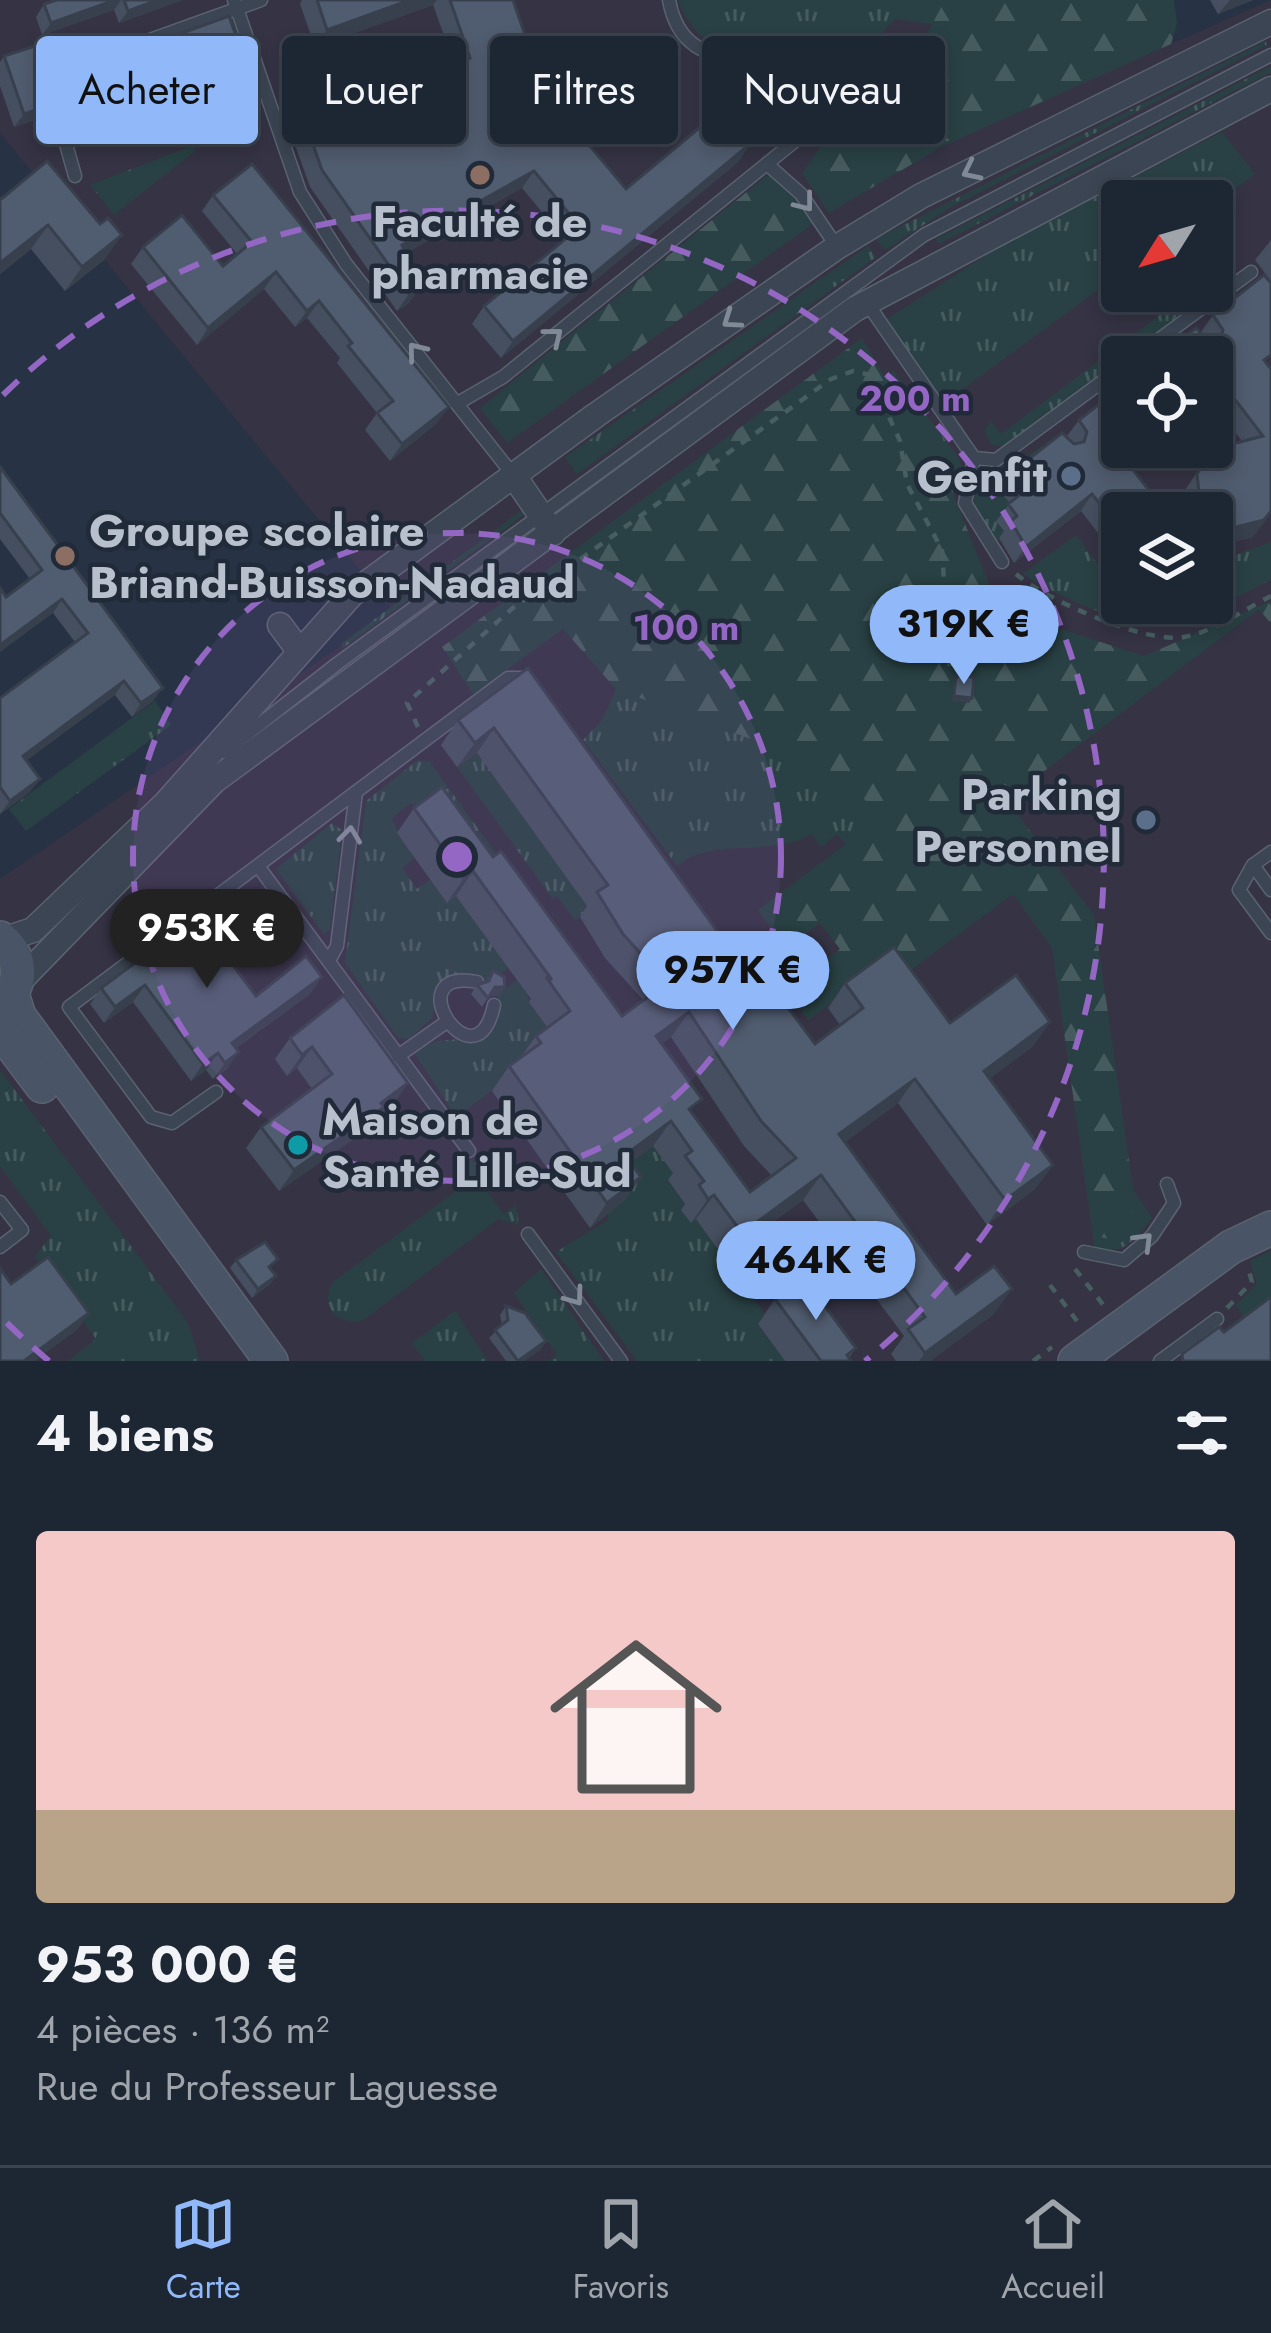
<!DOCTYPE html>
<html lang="fr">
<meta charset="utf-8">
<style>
body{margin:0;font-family:Jost,sans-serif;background:#2a323f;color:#f1f3f6;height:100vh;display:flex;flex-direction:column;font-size:45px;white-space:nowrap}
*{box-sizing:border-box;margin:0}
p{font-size:39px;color:#a0a5ac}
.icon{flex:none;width:66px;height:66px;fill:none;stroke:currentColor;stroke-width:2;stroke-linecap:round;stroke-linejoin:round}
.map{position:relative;height:1361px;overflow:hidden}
.details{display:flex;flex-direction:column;background:#1d2633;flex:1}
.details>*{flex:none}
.banner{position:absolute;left:36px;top:36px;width:1200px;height:108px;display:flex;gap:24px}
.needle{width:78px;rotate:233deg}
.controls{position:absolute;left:1101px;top:180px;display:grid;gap:24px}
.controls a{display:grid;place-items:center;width:132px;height:132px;border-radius:12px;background:#1d2633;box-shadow:0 6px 18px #0003,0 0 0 3px #3b434e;font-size:60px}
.price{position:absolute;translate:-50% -102px;padding:0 27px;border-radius:42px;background:#91b9fa;color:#111;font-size:39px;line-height:78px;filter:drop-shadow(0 3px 6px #0008)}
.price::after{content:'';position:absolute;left:50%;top:72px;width:36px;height:27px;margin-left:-18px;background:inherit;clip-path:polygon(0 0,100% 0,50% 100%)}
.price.selected{background:#222;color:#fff}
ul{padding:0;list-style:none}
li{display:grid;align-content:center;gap:24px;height:636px;padding:0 36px}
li+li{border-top:3px solid #3b434e}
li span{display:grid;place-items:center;height:372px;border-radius:12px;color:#555}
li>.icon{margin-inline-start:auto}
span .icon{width:216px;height:216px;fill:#fffc;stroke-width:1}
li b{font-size:51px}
h2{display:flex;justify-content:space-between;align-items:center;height:144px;padding:0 36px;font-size:51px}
.chip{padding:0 42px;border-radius:12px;background:#1d2633;box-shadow:0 6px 18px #0003,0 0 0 3px #3b434e;font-size:42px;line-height:108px}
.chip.selected{background:#91b9fa;color:#111}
.dock{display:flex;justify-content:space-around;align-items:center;height:168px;border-top:3px solid #3b434e;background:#1d2633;font-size:33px;color:#a0a5ac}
.dock a{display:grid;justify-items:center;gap:6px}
.dock .selected{color:#91b9fa}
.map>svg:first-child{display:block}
.medical{fill:#353344;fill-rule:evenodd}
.grass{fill:url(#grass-tufts)}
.forest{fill:url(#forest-firs)}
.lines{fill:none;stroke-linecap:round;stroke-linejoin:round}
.lane-casing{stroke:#5a6370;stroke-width:15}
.street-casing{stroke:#5a6370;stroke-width:27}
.secondary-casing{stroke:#5a6370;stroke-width:36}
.path{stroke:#475e61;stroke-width:4.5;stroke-dasharray:9 9;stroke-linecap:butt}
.lane{stroke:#3b4553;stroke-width:12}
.street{stroke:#3b4553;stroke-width:24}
.secondary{stroke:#495466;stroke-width:33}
.wall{fill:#454f5f;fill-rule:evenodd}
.shaded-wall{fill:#38404e}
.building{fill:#505c6f;stroke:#38404e;stroke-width:3;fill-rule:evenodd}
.oneway{stroke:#808996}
.ring{fill:none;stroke:#9467c5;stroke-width:6;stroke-dasharray:21 15}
.education-dot{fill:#8d6e63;stroke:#202a38;stroke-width:4.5}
.service-dot{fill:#5c6f8a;stroke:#202a38;stroke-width:4.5}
.culture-dot{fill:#0f9aa8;stroke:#202a38;stroke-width:4.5}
.labels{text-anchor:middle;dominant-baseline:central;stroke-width:9;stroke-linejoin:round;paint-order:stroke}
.poi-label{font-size:45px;font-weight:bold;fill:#b9c0cd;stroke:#202a38;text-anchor:end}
.centre{fill:#9467c5;stroke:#202a38;stroke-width:6}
.ring-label{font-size:36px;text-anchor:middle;font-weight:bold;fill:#9467c5;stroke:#202a38;stroke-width:9;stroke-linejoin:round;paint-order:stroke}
</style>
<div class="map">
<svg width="1271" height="1361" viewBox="0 0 1271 1361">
<defs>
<pattern id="grass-tufts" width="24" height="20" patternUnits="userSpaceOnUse" patternTransform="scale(3)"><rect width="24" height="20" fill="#294144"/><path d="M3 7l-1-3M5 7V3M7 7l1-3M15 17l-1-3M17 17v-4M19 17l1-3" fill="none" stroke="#465b5e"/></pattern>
<pattern id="forest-firs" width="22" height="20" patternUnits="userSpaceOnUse" patternTransform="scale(3)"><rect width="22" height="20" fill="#294144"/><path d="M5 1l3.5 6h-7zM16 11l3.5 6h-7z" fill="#465b5e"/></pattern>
</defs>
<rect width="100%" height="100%" fill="#273344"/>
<!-- medical -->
<path class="medical" d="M0,0H1174L1173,43L1271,0V1361H0V879L393,610L0,133ZM1122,201H1212V291H1122ZM1122,357H1212V447H1122ZM1122,513H1212V603H1122Z"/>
<!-- grass -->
<g class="grass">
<path d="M678,0H945L937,25L896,19L815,97L778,56C731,55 696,48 678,0Z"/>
<path d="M1266,41L1267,45L951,207L885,250L876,239Z"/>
<path d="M1271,66V72L939,244L936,239Z"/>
<path d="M1222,132L1255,174L1212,206V201H1122V272L952,397L962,412H949L887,319L999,247Z"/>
<path d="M194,145L195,151L114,215L90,185Z"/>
<path d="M868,246L876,257L577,474L565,457Z"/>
<path d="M1227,259L1237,275L1233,280L1006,447L992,445L984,431L991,421L1001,434L1192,291H1212L1215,267Z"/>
<path d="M893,370L958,457L961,466L953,494L885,379Z"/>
<path d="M1043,445L1050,450C1038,469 1008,531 996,541L974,505L975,492Z"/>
<path d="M522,510L525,514L343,648L341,644Z"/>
<path d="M1076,535L1135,616L1152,603L1157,608L1164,603H1212V564L1271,542V580C1240,594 1208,614 1175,624C1138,634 1054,595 1023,574Z"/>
<path d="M616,689L823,766L853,783L880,819L846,844L837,834L821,847L812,834C768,859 715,835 677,866L583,740L602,720Z"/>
<path d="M155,701L171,725L26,831L9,809Z"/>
<path d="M477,753L590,909L575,920L557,896L552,898L457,767Z"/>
<path d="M418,760L430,762L536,909L411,803L391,819L415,858L402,868L417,889L430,880L456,896L511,966L490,981L466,973L442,983L432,1018L409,1039L398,1038L345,963L366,801Z"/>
<path d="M332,823L342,830L330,930L324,934L276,869Z"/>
<path d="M519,978L533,1008L558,1031L524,1067L456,1117L414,1052C443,1031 467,1047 492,1029L499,993Z"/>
<path d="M0,1070L188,1323L200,1361H68L96,1339L35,1256L51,1236L0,1166Z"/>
<path d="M653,1146L675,1175L668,1181L686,1206L691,1223L696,1219L767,1317L758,1325L785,1361H637L556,1252L608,1220V1179Z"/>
<path d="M470,1160L490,1169L478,1178L503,1214L516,1205L519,1225L498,1219L362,1321C337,1325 320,1307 332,1283L473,1178L461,1167Z"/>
<path d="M1133,1189L1152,1218C1134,1240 1124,1257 1094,1247L1093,1236L1110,1239L1132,1212Z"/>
<path d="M1271,1251V1309L1249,1325L1236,1305L1257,1284L1250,1261Z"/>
<path d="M541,1269L604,1361H547L557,1355L514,1293Z"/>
<path d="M455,1311L488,1361H425L412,1343Z"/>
</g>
<!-- forest -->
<g class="forest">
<path d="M945,0H1174L1177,23L1171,44L941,147L829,213L802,173L883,60L921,45Z"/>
<path d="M769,174L798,197L814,223L507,443L480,408Z"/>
<path d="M862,338L953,494L999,609L1144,656L1271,601V624L1259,609L1006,800L1094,915L1133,1189L1132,1212L1110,1239L1093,1236L1052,948L1013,894L896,981L882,965L808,1020L787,990L840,949L820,923L786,948L758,910L879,819L853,784L823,766L616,689L563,629L473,694L442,647Z"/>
</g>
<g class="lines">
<!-- lane casing -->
<g class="lane-casing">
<g id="lane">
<path d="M234,0L300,192L346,264L514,476"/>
<path d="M767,164L801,194L837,247"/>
<path d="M75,176L47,77L261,0"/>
<path d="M867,303L974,458L965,503L1002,562"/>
<path d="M1135,357L1251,272"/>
<path d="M458,403L503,377L795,141C805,17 687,101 669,0"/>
<path d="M974,458L996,460L1122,367"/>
<path d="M224,752L338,663L924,235L1271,55"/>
<path d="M1271,852L1253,865L1239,890L1271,933"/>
<path d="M1253,865L1271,890"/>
<path d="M258,866L469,1151"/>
<path d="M329,961L337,946L356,792"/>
<path d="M477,982C394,966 476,1092 494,1005"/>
<path d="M398,1056L445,1023"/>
<path d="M216,1092L172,1123L151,1117L69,1007L508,678H526"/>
<path d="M0,1202L22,1230L0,1247"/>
<path d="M528,1234L621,1361"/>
<path d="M1084,1252L1124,1260L1152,1236L1174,1203L1167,1184"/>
<path d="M1160,1361L1217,1319"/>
</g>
</g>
<!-- street casing -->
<g class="street-casing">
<g id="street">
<path d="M514,476L553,533"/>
<path d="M280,625L300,652"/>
<path d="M2,940L33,930L165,804L352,594L596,415L837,247L921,196L1271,22"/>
<path d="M17,984L214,781L855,309L1271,89"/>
</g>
</g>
<!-- secondary casing -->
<g class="secondary-casing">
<g id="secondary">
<path d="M0,938C24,958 23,986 0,1006"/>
<path d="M12,994L19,1016L271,1361"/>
<path d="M0,1030L42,1086"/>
<path d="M1075,1361L1231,1247L1271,1228"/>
</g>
</g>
<!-- path -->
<g class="path">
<path d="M1016,574C1045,599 1144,644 1184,637C1213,632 1245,609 1271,596"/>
<path d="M418,727L407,703L515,606L831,379L853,371L870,375L900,441L907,484L942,550L950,675"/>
<path d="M1075,1269L1105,1307"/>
<path d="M1050,1285L1080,1325"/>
<path d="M1227,1308L1252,1282L1249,1271"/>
<path d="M1033,1361L1052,1347"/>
</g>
<!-- lane -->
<use href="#lane" class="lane"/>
<!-- street -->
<use href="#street" class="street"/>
<!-- secondary -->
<use href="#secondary" class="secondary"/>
</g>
<!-- wall -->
<g class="wall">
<path d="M57,0H183L119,23L114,10L42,35L36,17L44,4Z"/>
<path d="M302,0H513L526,38L579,133L626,189L750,144L738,162L501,358L472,324L484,306L565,240L522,188L406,253L410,302L397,311L310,187L293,139L305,122L337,132L455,66L433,5L315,47L300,4Z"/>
<path d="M1210,0H1253L1218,14Z"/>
<path d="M4,56L57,103L47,116L14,127L0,86V62Z"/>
<path d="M74,72L236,88L86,141L75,107L67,110L61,90Z"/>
<path d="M47,161L105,259L65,291L31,249L0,274V200Z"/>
<path d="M213,195L437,423L390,461L365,430L377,413L337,363L340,358L307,318L295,327L264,289L197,345L131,264L143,247L223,266L237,254L202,211Z"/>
<path d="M1271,240V281L1255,260Z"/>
<path d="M1213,315L1268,365L1253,537L1224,544L1212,538V513H1188L1185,490L1213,449L1242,441L1215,406L1212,409V357L1208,341L1201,332Z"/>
<path d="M1079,420L1122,447H1170L1161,455L1158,451L1133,470L1122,513V564L1081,511L1014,563L999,538L1004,531L996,521L1010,503L999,490L1011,473L1070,441L1067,436Z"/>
<path d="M0,467L153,701L132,717L115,695L26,760L30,792L0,814V698L75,642L53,613L6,597L30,579L0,539Z"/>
<path d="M528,668L725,942L815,1044L840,1025L828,1008L845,983L950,1023L1050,1022L1032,1047L989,1079L1053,1165L1035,1189L987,1225L898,1103L845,1142L956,1294L994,1314L930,1361H896L891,1354L904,1336L803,1200L724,1258L696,1219L691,1223L681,1210L685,1204L668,1180L673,1173L653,1146L631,1162L641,1177L624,1201L590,1228L492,1091L509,1066L520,1058L536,1036L547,1027L529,1002L531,999L456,896L447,903L397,833L414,808L493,857L622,1016L644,1001L605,958L580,917L587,906L477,753L457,767L441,745L458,720ZM671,1037L744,1146L772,1176L750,1192L692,1113L662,1043Z"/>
<path d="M197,917L256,996L310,994L236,1048L227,1069L213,1079L206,1070L191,1081L133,1002L104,1023L90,1004L101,988Z"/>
<path d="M493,971L505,987L499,996H489L482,1007L471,994L477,985L486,982Z"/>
<path d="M290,1038L408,1083L393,1104L378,1116L369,1128L279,1191L246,1148L261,1127L312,1089L297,1068L287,1076L275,1059Z"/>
<path d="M236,1260L272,1268L270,1269L276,1276L270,1284L252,1298L230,1268Z"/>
<path d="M775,1299L856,1348L849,1358L851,1361H785L758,1324Z"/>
<path d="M506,1306L546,1341L540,1350L524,1361H506L489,1338L502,1325L500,1315Z"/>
</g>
<!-- shaded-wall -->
<g class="shaded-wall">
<path d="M115,0H121L114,10L42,35L51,23Z"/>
<path d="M158,0H183L119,23L128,11Z"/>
<path d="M410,0H437L433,5L315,47L327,30Z"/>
<path d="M1230,0H1253L1218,14Z"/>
<path d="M248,70L236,88L86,141L99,123Z"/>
<path d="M88,90L75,107L67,110L80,92Z"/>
<path d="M57,103L47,116L14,127L24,114Z"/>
<path d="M750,144L738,162L501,358L513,341Z"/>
<path d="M534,171L522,188L390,262L402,245Z"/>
<path d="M48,225L31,249L0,274V263Z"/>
<path d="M122,235L105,259L65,291L82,267Z"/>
<path d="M276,272L264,289L197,345L208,328Z"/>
<path d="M422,285L410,302L397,311L409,294Z"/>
<path d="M319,301L307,318L295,327L307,311Z"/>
<path d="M449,407L437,423L390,461L402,444Z"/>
<path d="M1153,447H1160L1119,481L1131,464Z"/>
<path d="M1092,494L1081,511L1014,563L1026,547Z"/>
<path d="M1270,515L1253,537L1224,544L1236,527Z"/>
<path d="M62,599L53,613L0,652V645Z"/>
<path d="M124,681L115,695L14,770L23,756Z"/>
<path d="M163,688L153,701L132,717L141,703Z"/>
<path d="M954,696L972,698L969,703L951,701Z"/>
<path d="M494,728L477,753L457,767L475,743Z"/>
<path d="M40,779L30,792L0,814L10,801Z"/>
<path d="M473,871L456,896L447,903L464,878Z"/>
<path d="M322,977L310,994L220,1059L232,1043Z"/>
<path d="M145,985L133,1002L104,1023L115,1007Z"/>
<path d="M495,987H505L499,996H489Z"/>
<path d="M689,1012L671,1037L639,1060L656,1036Z"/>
<path d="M1050,1022L1032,1047L966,1096L984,1071Z"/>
<path d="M312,1047L297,1068L287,1076L302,1055Z"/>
<path d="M239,1052L227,1069L213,1079L225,1063Z"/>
<path d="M218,1053L206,1070L191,1081L203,1064Z"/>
<path d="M915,1079L898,1103L822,1159L839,1134Z"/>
<path d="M408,1083L393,1104L378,1116L369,1128L279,1191L294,1170Z"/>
<path d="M671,1121L653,1146L608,1179L625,1155Z"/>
<path d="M1053,1165L1035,1189L987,1225L1005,1200Z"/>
<path d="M821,1175L803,1200L724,1258L742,1233Z"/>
<path d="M641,1177L624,1201L590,1228L607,1203Z"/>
<path d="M714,1195L696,1219L691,1223L708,1199Z"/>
<path d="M276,1276L270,1284L252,1298L258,1289Z"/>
<path d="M1012,1289L994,1314L930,1361H919L925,1353Z"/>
<path d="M89,1313L77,1330L35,1361H24Z"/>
<path d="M546,1341L540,1350L524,1361H518Z"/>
</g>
<!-- building -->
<g class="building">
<path d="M57,0H115L51,23L44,4Z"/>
<path d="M124,0H158L128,11Z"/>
<path d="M317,0H410L327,30Z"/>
<path d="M450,0H513L526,38L579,133L626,189L722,109L750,144L513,341L484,306L580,227L534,171L402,245L422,285L409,294L322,170L305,122L324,111L337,132L470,58Z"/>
<path d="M229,16L248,70L99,123L88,90L80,92L74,72Z"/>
<path d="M38,45L57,103L24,114L4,56Z"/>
<path d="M47,161L100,224L108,218L122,235L82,267L48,225L0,263V200Z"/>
<path d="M252,164L449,407L402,444L377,413L393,401L348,346L352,343L319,301L307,311L276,272L208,328L143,247L182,215L223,266L252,242L213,195Z"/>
<path d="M1264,275L1271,283V355L1264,360L1271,369V511L1264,520L1236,527L1212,516V513H1208L1200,503L1197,474L1213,449L1263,436L1227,389L1212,403V357H1159L1196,328L1208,341L1220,340L1223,330L1213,315Z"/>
<path d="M1122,386V447H1153L1131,464L1126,461L1167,513H1122V532L1092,494L1026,547L1011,521L1017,516L1008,504L1025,491L1011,473L1062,433L1074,444L1084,442L1087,432L1079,420Z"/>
<path d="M0,467L163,688L141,703L124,681L23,756L40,779L10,801L0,787V698L88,633L62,599L0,645V588L6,597L42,570L0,513Z"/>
<path d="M528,668L725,942L734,935L815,1044L863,1008L845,983L894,947L950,1023L1016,975L1050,1022L984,1071L1053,1165L1005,1200L915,1079L839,1134L956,1294L994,1266L1012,1289L925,1353L908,1329L925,1317L821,1175L742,1233L714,1195L708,1199L699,1185L704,1181L685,1156L692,1151L671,1121L625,1155L641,1177L607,1203L509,1066L541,1043L536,1036L570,1011L546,977L552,980L473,871L464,878L414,808L442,787L493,857L501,851L622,1016L667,983L623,934L597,892L608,885L494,728L475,743L458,720ZM689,1012L761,1121L796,1158L750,1192L689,1109L702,1099L656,1036Z"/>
<path d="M956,676L974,677L972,698L954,696Z"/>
<path d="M197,917L256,996L306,956L322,977L232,1043L239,1052L225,1063L218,1053L203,1064L145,985L115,1007L101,988Z"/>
<path d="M493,971L504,977L505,987H495L488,998L477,985L489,981Z"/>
<path d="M344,995L408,1083L381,1103L384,1107L294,1170L261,1127L332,1074L312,1047L302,1055L290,1038Z"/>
<path d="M265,1242L278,1259L269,1267L276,1276L258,1289L236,1260Z"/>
<path d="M48,1257L89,1313L24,1361H0V1268L11,1284Z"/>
<path d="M804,1278L856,1348L847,1355L851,1361H821L775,1299Z"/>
<path d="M1271,1297V1361H1183L1182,1354L1219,1327L1224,1332Z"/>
<path d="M506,1306L525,1313L546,1341L518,1361L495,1330L508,1320Z"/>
</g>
<!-- one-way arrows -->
<defs><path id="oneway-chevron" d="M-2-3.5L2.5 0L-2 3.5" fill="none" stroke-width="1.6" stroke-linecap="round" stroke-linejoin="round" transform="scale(3)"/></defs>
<g class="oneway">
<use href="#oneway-chevron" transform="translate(971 171) rotate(154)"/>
<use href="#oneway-chevron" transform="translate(805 203) rotate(52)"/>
<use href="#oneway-chevron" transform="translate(731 320) rotate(145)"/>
<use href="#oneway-chevron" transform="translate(554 336) rotate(-39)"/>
<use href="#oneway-chevron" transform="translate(416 351) rotate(-129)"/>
<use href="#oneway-chevron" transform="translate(350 835) rotate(-83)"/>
<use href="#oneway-chevron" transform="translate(1144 1241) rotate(-45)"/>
<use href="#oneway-chevron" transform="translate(575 1297) rotate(54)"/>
</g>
<!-- distance rings -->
<circle cx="457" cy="857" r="324" fill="#9467c5" fill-opacity=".12"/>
<g class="ring">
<circle cx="457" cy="857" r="324"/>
<path d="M49 1361A648 648 0 0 1 3 1319M3 395A648 648 0 1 1 865 1361"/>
</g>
<!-- markers -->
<g class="education-dot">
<circle cx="480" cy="175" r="12"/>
<circle cx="65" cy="556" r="12"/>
</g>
<g class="service-dot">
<circle cx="1071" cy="476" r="12"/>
<circle cx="1146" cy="820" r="12"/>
</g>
<circle class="culture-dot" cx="298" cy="1145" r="12"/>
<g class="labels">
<!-- poi labels -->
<g class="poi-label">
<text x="480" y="221" text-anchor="middle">Faculté de<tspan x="480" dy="52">pharmacie</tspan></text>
<text x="1047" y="476">Genfit</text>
<text x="89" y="530" text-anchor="start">Groupe scolaire<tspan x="89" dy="52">Briand-Buisson-Nadaud</tspan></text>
<text x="1122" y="794">Parking<tspan x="1122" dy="52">Personnel</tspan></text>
<text x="322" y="1119" text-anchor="start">Maison de<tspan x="322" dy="52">Santé Lille-Sud</tspan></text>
</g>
</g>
<circle cx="457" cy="857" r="18" class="centre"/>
<g class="ring-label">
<text x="915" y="411">200 m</text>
<text x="686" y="640">100 m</text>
</g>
</svg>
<div class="controls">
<a><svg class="needle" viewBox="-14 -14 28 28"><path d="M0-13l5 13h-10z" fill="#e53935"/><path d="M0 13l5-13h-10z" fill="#a0a5ac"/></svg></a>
<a><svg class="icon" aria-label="locate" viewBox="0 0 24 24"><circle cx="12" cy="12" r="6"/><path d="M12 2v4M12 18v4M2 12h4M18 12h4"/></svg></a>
<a><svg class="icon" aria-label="layers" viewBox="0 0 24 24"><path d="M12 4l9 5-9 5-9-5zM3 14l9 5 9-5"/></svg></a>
</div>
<b class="price" style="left:964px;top:687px">319K €</b>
<b class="price selected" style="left:207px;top:991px">953K €</b>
<b class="price" style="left:733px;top:1033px">957K €</b>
<b class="price" style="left:816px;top:1323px">464K €</b>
<div class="banner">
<a class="chip selected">Acheter</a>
<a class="chip">Louer</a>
<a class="chip">Filtres</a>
<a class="chip">Nouveau</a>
</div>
</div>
<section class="details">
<h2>4 biens<svg class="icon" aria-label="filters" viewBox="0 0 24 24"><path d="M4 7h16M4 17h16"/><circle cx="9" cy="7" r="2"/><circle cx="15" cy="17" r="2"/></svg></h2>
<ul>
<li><span style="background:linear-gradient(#f6c9c9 75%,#b9a48a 0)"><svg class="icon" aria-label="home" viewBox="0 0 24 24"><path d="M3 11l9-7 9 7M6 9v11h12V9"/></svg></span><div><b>953 000 €</b><p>4 pièces · 136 m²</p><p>Rue du Professeur Laguesse</p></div></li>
</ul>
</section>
<nav class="dock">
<a class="selected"><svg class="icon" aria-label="map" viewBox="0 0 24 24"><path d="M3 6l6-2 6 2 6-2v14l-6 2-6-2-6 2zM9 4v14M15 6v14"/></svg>Carte</a>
<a><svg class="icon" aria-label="saved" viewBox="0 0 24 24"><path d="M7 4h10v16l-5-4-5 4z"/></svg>Favoris</a>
<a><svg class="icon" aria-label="home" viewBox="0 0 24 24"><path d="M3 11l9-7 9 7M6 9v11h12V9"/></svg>Accueil</a>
</nav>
